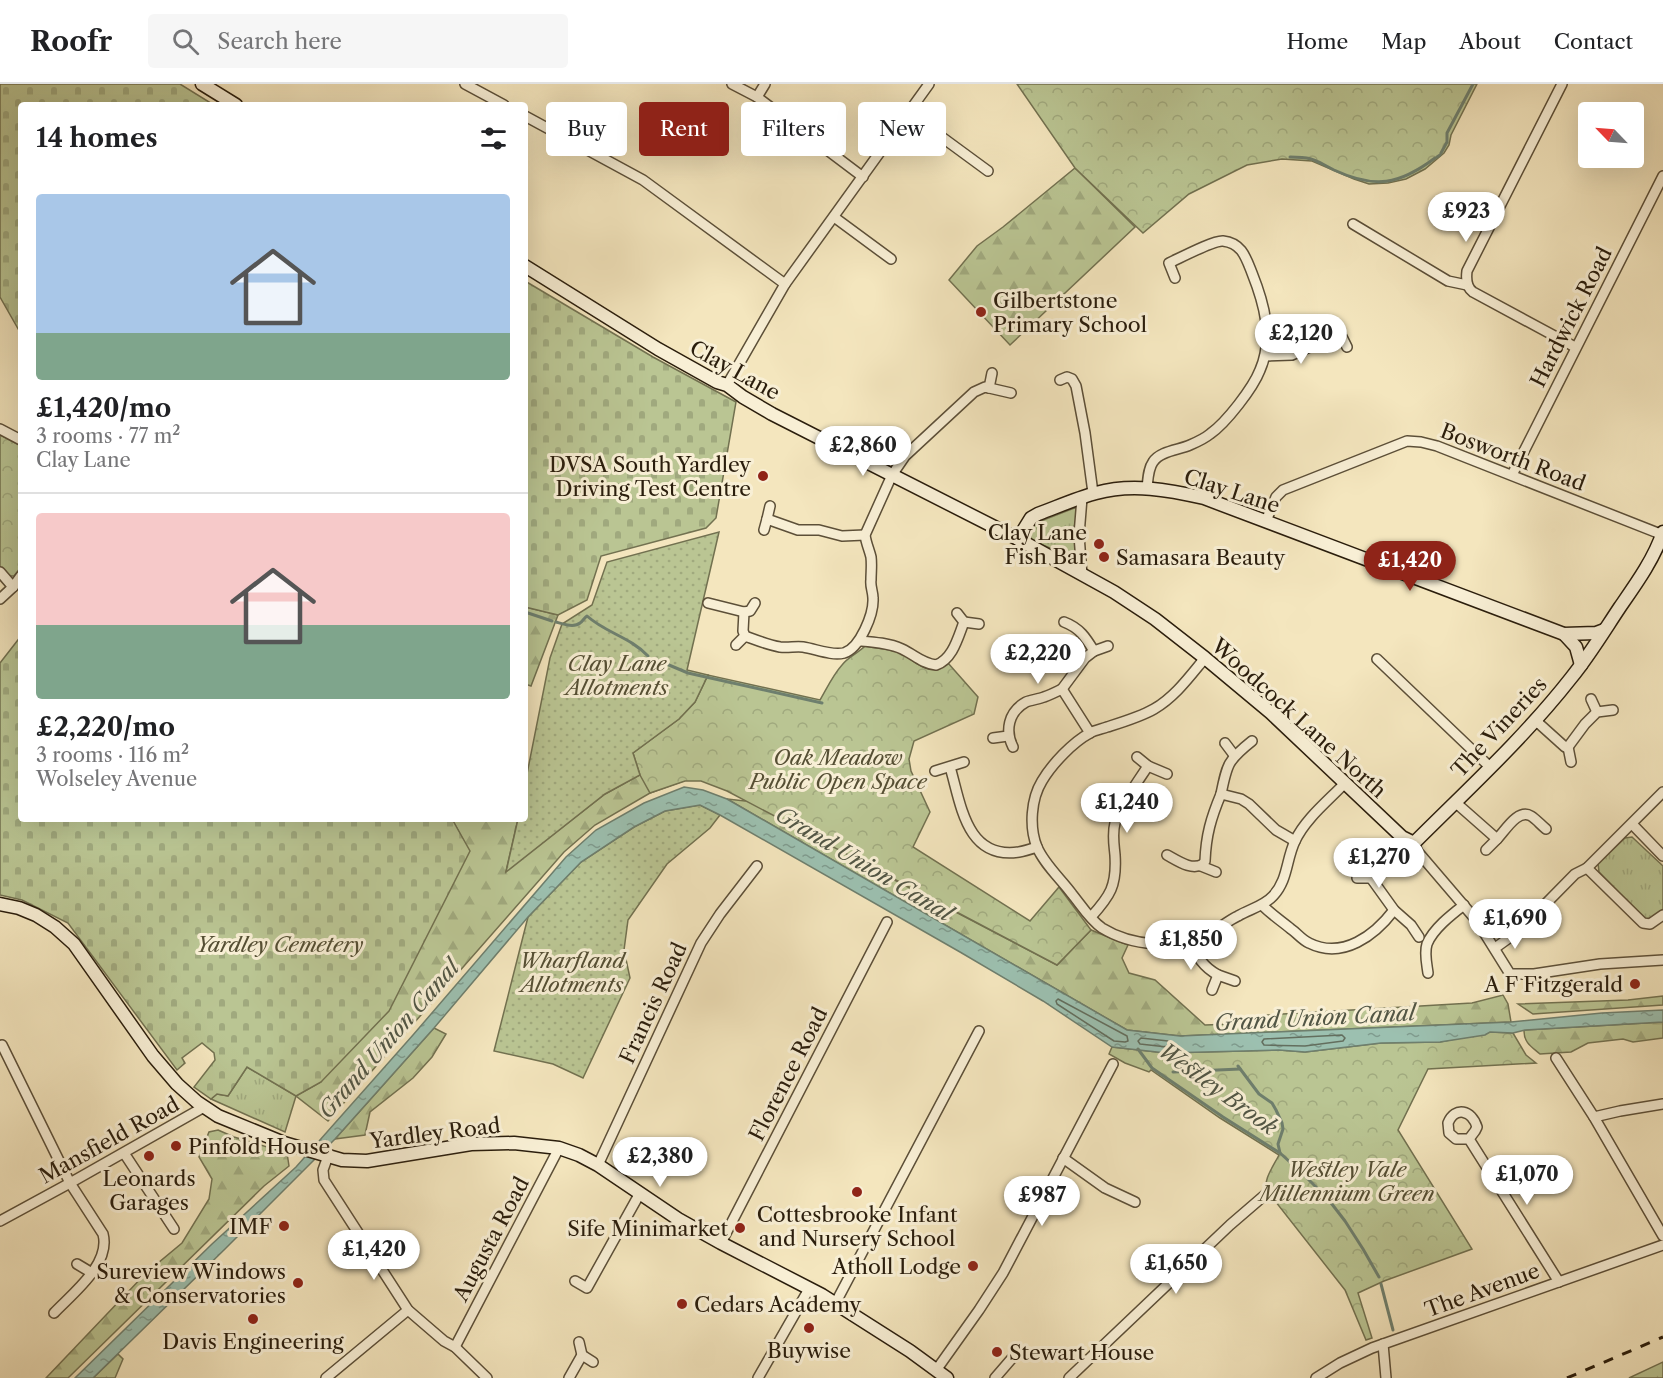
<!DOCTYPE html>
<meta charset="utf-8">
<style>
body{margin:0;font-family:"Libre Caslon Text",serif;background:#f6f6f6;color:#202124;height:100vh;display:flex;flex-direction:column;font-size:22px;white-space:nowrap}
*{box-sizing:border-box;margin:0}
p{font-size:20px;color:#757577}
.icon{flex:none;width:33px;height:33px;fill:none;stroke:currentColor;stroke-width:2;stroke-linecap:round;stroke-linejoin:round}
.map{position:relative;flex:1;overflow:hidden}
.side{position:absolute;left:18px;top:18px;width:510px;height:720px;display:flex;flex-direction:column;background:#fff;border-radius:6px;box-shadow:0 6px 24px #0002}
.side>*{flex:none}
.top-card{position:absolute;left:546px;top:18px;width:570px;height:54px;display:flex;gap:12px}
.needle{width:39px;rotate:295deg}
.tools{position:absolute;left:1578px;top:18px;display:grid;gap:12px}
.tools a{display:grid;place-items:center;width:66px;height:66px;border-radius:6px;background:#fff;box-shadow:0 6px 24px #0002;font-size:30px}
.price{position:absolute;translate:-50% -51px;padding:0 14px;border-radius:21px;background:#fff;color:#222;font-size:20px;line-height:39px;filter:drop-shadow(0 2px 3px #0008)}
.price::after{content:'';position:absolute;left:50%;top:36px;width:18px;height:14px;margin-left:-9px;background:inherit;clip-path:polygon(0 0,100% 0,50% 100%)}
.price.selected{background:#8f2418;color:#fff}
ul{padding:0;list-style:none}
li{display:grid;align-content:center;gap:12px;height:318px;padding:0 18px}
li+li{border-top:2px solid #e0e0e0}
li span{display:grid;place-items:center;height:186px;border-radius:6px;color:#555}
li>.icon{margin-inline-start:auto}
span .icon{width:108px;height:108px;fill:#fffc;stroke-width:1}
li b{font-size:26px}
h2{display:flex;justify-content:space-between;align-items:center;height:72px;padding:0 18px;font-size:26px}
.tag{padding:0 21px;border-radius:6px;background:#fff;box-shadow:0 6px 24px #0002;font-size:21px;line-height:54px}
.tag.selected{background:#8f2418;color:#fff}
header{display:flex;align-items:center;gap:36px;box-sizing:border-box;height:84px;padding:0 30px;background:#fff;border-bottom:2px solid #e0e0e0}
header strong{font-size:28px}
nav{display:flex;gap:33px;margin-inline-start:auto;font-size:21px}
.search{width:420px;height:54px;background:#f6f6f6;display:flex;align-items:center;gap:15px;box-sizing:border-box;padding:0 21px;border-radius:6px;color:#757577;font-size:22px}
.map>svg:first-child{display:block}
.grass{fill:url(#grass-tufts);stroke:#727150;stroke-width:1.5}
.forest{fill:url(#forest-firs);stroke:#727150;stroke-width:1.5}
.cemetery{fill:url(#cemetery-stones);stroke:#727150;stroke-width:1.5}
.park{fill:url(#park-crowns);stroke:#727150;stroke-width:1.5}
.garden{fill:url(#garden-dots);stroke:#727150;stroke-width:1.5}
.water{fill:url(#water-ripples);stroke:#6e7f6e;stroke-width:1.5}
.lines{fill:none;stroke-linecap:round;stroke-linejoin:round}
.shore{stroke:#636e5e;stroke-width:1.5}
.stream{stroke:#6e7f6e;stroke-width:3}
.street-casing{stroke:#5c4f38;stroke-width:12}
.secondary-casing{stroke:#2a1d0c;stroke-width:15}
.street{stroke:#f8efd5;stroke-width:9}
.secondary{stroke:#f8efd5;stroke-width:12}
.rail{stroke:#2a1d0c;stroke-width:3;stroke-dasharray:10 10;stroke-linecap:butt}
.poi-dot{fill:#8f2418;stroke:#f8efd5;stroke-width:2}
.labels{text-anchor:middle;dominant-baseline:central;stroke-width:6;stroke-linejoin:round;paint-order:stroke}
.poi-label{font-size:21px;fill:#2a1d0c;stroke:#f8efd5;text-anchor:end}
.street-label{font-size:21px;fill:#2a1d0c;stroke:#f8efd5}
.park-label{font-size:21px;font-style:italic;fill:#554f34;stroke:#f8efd5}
.water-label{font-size:22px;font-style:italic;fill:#525645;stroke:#f8efd5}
</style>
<header>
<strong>Roofr</strong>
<div class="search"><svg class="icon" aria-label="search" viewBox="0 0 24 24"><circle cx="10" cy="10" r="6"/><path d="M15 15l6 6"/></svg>Search here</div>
<nav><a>Home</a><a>Map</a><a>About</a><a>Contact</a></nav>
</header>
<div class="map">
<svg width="1663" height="1294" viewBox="0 0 1663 1294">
<defs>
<pattern id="grass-tufts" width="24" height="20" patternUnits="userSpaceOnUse" patternTransform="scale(1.5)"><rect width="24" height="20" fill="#bac593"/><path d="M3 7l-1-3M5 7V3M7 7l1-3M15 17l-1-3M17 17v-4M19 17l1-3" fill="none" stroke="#a0a97e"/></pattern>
<pattern id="forest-firs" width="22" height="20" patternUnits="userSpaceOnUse" patternTransform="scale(1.5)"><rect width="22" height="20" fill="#bac593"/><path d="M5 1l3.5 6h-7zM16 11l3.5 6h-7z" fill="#a0a97e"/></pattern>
<pattern id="cemetery-stones" width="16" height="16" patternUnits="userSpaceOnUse" patternTransform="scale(1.5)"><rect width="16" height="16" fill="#bac593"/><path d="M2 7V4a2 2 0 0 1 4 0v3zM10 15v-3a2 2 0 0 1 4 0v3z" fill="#a0a97e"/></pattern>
<pattern id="park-crowns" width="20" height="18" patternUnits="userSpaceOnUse" patternTransform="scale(1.5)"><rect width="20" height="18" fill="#bac593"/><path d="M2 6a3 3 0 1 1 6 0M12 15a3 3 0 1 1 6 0" fill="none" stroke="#a0a97e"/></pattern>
<pattern id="garden-dots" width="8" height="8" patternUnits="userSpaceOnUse" patternTransform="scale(1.5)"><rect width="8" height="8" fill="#bac593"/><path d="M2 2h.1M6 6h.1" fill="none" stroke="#a0a97e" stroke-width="1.8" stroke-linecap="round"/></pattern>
<pattern id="water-ripples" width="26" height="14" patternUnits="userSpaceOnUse" patternTransform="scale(1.5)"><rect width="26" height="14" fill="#9cc0b0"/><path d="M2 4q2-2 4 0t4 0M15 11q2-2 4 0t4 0" fill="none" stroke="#7f9b8e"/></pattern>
</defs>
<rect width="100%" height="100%" fill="#f4e6be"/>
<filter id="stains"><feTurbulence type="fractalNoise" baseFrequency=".00333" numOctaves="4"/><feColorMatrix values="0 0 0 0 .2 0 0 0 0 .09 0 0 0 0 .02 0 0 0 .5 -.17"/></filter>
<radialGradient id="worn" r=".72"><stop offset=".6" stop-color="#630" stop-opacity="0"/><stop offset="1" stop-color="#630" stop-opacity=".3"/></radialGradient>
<!-- grass -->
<g class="grass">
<path d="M1077,423L1074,453L1078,476L1031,456L1030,447L1033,440Z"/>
<path d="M1632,753L1663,782V825L1653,835L1647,837L1599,788L1598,779L1625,754Z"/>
<path d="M247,983L296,1012L285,1048L211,1015L217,1010L228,1012Z"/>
</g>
<!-- forest -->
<g class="forest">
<path d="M1075,84L1135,143L1010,261L949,196L977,162L1003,143Z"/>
<path d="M525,523L558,531L531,602L525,600Z"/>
<path d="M708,591L692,694L650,709L595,741L564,768L328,1037L296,1012L321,998L469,767L452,735H518L506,787L605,710L640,691L633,669L679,635L695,618Z"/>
<path d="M758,710L864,780L1057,881L1091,846L1128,861L1122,874L1129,889L1155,896L1205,941L1259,939L1267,931L1472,919L1503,911L1508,920L1511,938L1180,952L1127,946L727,715L745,717Z"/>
<path d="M1663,912V921L1533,930L1518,920L1628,916Z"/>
<path d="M1663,938V954L1633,958L1623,955L1588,959L1571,968L1540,970C1532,963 1524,959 1524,947L1525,946Z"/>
<path d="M434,944L446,950L432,973L413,994L370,1028L365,1051L335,1055Z"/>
<path d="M218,1046L234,1053L287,1069L289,1082L264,1102L68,1294H46L146,1189L182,1159L209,1115L212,1095L199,1073L209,1048Z"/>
<path d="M118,1270L123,1275L115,1294H93Z"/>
<path d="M1663,1278V1294H1629Z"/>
</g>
<!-- cemetery -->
<g class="cemetery">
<path d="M0,0H180L214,21H21V250L0,213Z"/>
<path d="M525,197L653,273L736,318L716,434L706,444L601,472L587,516L558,531L525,523Z"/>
<path d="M21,552V735H452L470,767L389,927L321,998L296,1012L247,983L228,1012L217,1010L211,1015L194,1003L215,976L214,969L202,959L182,974L185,979L177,986L68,839L22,816L0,811V579Z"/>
</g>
<!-- park -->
<g class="park">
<path d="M1017,0H1477L1451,51L1449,61L1444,69L1425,85L1406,95L1388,99L1369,100L1354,95L1312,77L1282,75L1247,81L1189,110L1143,149L1075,84Z"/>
<path d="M0,351L21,362V483L14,492H8L0,483Z"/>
<path d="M865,562C875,564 887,565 898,568C918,576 925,595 948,579L978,613L974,630L914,657L909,675L911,687L930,728L913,763L1030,837L1059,803L1091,846L1057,881L727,707L701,697H685L650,709L640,691L633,669L679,635L695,618L708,591L820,616C827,604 833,591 842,581C848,573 857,570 865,562Z"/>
<path d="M1490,948L1513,949L1526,971L1536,979L1428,985L1398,1046L1472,1165L1384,1197L1358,1209L1372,1254L1366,1256L1345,1206L1272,1113L1266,1110C1263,1095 1273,1083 1279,1071L1220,1034L1151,986L1149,988L1125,979L1109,970L1112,963L1166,969L1279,966L1305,968L1381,959L1440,958Z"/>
</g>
<!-- garden -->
<g class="garden">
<path d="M719,448L687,586L708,591L695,618L679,635L633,669L640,691L605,710L506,788L518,735H525V700L550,574L562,540L592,521L607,478Z"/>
<path d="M700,721L720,731L710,744L667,780L628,836L624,866L630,894L583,994L553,980L494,967L528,833L581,778L634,743L665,727Z"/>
</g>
<!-- water -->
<path class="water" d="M684,703L703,706L727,715L1127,946L1180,952L1511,938L1602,929L1663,926V938L1525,946L1513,949L1490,948L1485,951L1440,958L1381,959L1305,968L1279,966L1166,969L1112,963L1043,917L960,868L720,731L700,721L665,727L634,743L581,778L528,833L434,944L335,1055L225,1165L93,1294H75L212,1160L296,1083L413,951L566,773L596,746L644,719Z"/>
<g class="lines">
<!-- shore -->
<g class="shore">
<path d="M1058,915L1127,952L1128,957L1125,958L1114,957L1057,920L1056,917Z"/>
<path d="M1342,951L1345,954L1343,957L1305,962L1264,961L1262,958L1264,955Z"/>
<path d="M1141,954L1168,957L1171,961L1167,963L1140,960L1138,957Z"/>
</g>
<!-- stream -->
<g class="stream">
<path d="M1441,69L1447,58V49L1473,0"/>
<path d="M1290,73C1314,73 1314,76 1334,86C1375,105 1399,101 1435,74"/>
<path d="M1437,73L1440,71"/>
<path d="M525,528L552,537"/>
<path d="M556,538C563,540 574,544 580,539C583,537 584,534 587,532C606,549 630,553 648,572"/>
<path d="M657,576L688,589L822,619"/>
<path d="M1138,965L1152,984L1223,1033L1280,1069L1301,1088L1328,1115L1345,1137L1363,1165L1379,1193"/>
<path d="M1238,982L1259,1010L1272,1019L1276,1026L1282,1039L1283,1045L1278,1060L1280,1069"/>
<path d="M1173,988L1240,985"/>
<path d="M1381,1200L1393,1246"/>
</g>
<!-- street casing -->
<g class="street-casing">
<g id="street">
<path d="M465,0L504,21"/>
<path d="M732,0L757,13L863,93"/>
<path d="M1562,0L1467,187C1466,195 1466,203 1473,208L1575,263"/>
<path d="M757,13L765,0"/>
<path d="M909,29L988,87"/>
<path d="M525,32L643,96L785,200"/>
<path d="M834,133L891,175"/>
<path d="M1353,140L1448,197L1467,201"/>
<path d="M1265,272L1292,271L1340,249L1347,263"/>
<path d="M1060,296L1067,293L1072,295L1076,302L1085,349L1093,409"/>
<path d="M727,301L785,200L929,0"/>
<path d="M989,304L992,289"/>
<path d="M0,345L21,356"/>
<path d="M1512,391L1663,92"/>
<path d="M1147,404C1148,395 1148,385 1153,378C1160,367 1179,366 1190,361C1197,358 1204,355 1210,350C1226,339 1253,304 1260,286C1274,254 1264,219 1252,189C1246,174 1242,159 1223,157C1214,156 1180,174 1169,179L1175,194"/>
<path d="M1082,414L1079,451L1082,491"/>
<path d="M767,435L770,422"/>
<path d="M1266,437L1276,413L1283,406L1407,357L1421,358L1437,362L1663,451"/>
<path d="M764,446L767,435L798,446H819L842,452L865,451"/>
<path d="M0,488L13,503"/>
<path d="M0,515L13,503L21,492"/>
<path d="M708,519L744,528L750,527L755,519"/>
<path d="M744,528L743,547L745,552C756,556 768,561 780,563C788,564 796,562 803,563C816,565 831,572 844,569C860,564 874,530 873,514C873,508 870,502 871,496C871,488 872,481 871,473C869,465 866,459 865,451L892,391L905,372L974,308L985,303L1011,309"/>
<path d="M964,538L979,540"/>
<path d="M860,557C873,558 889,559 902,565C915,571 921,579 936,581C953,575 958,553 964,538L957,529"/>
<path d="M736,561L745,552"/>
<path d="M1094,567L1108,562"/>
<path d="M1205,574C1190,592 1175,613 1154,625C1140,633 1123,638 1107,643C1102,645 1095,646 1090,649C1073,658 1052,680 1042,697C1031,715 1029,743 1037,763C1044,780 1061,795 1072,810C1081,821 1090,836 1102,844C1131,862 1177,866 1207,851C1218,846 1227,837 1238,832C1250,825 1264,822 1273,812C1288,796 1286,776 1295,757C1305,735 1329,716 1345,699"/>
<path d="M1377,575L1490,683"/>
<path d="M1062,605L1085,574L1094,567C1086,554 1080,544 1064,538"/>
<path d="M1591,615L1597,628"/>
<path d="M1535,636L1565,663H1568L1585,640L1597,628L1613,626"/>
<path d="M993,654L1008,652"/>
<path d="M1225,659L1234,671"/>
<path d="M1013,663C1005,647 1008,628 1026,618C1031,616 1039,615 1044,613C1050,611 1056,608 1062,605L1090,649"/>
<path d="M1568,663L1571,678"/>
<path d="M1148,682L1167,690"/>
<path d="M950,683C961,720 966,776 1019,768C1025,767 1031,765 1037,763"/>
<path d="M935,687L964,678"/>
<path d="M1221,710C1227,680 1228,676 1252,657"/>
<path d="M1455,718L1497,755C1505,747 1518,724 1531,732C1536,735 1541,741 1546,745"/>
<path d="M1632,740L1663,772"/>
<path d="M1414,759L1418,768L1477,837L1510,890H1534L1600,880L1663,876"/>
<path d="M1486,766L1497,755"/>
<path d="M1167,771C1178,777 1192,787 1203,780L1205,777C1206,751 1211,734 1221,710L1241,715L1249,720L1276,746L1295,757"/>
<path d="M1201,782L1216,788"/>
<path d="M1587,784L1643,839L1650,840L1663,831"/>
<path d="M1357,794H1371L1377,779"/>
<path d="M1371,794L1394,826L1411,841L1419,853"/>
<path d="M1262,821C1272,831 1280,836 1291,845C1297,849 1302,856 1309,859C1343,876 1375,851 1394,826"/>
<path d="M1091,833C1110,812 1117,802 1115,771C1114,760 1112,750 1115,739C1120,722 1138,697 1148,682L1137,673"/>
<path d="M1190,858C1197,872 1203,883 1218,891"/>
<path d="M1495,864L1520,846L1575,790L1587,784L1663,708"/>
<path d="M1428,889C1427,881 1424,869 1427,860C1433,845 1451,831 1464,821"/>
<path d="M1212,906L1218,891L1235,897"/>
<path d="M2,961L70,1099L103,1150C111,1180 73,1209 54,1229"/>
<path d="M1556,974L1594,1033L1663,1152"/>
<path d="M1594,1033L1620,1027L1663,1020"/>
<path d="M1469,1055L1475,1047L1477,1043C1472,1026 1455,1022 1448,1039L1449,1049L1456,1055H1469L1559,1198"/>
<path d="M124,1069L174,1145"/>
<path d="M328,1072L323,1086L324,1096L408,1226L444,1257L455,1263L487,1294"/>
<path d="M1063,1074L1105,1104L1135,1118"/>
<path d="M598,1081L701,859L720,830L757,782"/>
<path d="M0,1137L70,1099L204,1023"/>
<path d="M721,1159L887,838"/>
<path d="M77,1180L92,1189"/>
<path d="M575,1197L587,1204L640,1109"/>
<path d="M835,1220L979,947"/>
<path d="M579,1258L582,1271"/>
<path d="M1383,1260L1386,1294"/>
<path d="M455,1263L559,1064"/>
<path d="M937,1285L979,1226L1003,1189L1113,980"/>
<path d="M326,1294L408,1226"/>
<path d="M569,1294L582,1271L593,1278"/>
<path d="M758,1294L809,1205"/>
<path d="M995,1294L1014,1272"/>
<path d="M1069,1294L1230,1141L1266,1110"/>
<path d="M1316,1294L1340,1279L1372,1264L1663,1161"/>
</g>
</g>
<!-- secondary casing -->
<g class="secondary-casing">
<g id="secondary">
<path d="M202,0L236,21"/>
<path d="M525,182L658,265L717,298L727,301L743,313L772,330L1018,455L1114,508L1155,535L1205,574L1271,629L1402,753L1414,759C1467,706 1524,654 1571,594C1589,572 1604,547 1620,523C1636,500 1654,475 1663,448"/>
<path d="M1018,455L1031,434L1038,430C1057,423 1077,414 1096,409C1132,399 1169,406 1204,414L1564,550L1596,549L1604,546"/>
<path d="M1564,550L1576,563L1581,581"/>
<path d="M0,820L19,824L36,831L55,843L74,860L153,972L177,1000L197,1018L218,1032L284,1059L342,1076L367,1077L471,1060L514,1059L559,1064L579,1071L598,1081L678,1135L721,1159L822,1211L910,1267L947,1294"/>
</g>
</g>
<!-- street -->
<use href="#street" class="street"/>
<!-- secondary -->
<use href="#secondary" class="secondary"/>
<!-- rail -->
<path class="rail" d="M1567,1294L1663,1253"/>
</g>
<!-- markers -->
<g class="poi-dot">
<circle cx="981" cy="228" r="6"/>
<circle cx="763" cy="392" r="6"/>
<circle cx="1099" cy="460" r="6"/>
<circle cx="1104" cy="473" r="6"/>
<circle cx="1635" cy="900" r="6"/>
<circle cx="176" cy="1062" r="6"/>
<circle cx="149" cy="1072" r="6"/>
<circle cx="857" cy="1108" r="6"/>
<circle cx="284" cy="1142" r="6"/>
<circle cx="740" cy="1144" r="6"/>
<circle cx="973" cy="1182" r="6"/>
<circle cx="298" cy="1199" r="6"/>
<circle cx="682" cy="1220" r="6"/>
<circle cx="253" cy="1235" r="6"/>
<circle cx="809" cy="1244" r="6"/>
<circle cx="997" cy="1268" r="6"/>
</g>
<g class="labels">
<!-- poi labels -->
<g class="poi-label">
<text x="993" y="216" text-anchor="start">Gilbertstone<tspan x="993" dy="24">Primary School</tspan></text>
<text x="751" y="380">DVSA South Yardley<tspan x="751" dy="24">Driving Test Centre</tspan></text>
<text x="1087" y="448">Clay Lane<tspan x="1087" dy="24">Fish Bar</tspan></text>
<text x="1116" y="473" text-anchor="start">Samasara Beauty</text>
<text x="1623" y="900">A F Fitzgerald</text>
<text x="188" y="1062" text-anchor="start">Pinfold House</text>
<text x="149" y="1094" text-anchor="middle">Leonards<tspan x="149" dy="24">Garages</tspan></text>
<text x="857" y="1130" text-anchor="middle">Cottesbrooke Infant<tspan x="857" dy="24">and Nursery School</tspan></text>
<text x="272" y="1142">IMF</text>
<text x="728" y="1144">Sife Minimarket</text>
<text x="961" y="1182">Atholl Lodge</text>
<text x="286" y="1187">Sureview Windows<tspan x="286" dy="24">&amp; Conservatories</tspan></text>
<text x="694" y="1220" text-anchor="start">Cedars Academy</text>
<text x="253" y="1257" text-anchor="middle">Davis Engineering</text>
<text x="809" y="1266" text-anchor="middle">Buywise</text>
<text x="1009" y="1268" text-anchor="start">Stewart House</text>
</g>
<!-- street labels -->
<g class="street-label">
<text transform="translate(1571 233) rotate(-63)">Hardwick Road</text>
<text transform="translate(735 286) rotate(29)">Clay Lane</text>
<text transform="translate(1513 373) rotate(21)">Bosworth Road</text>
<text transform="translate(1232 407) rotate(18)">Clay Lane</text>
<text transform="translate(1299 634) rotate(42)">Woodcock Lane North</text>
<text transform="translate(1499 643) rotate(-47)">The Vineries</text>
<text transform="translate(653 919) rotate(-65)">Francis Road</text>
<text transform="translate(788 990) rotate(-63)">Florence Road</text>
<text transform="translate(435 1049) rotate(-7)">Yardley Road</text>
<text transform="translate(109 1056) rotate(-29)">Mansfield Road</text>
<text transform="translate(491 1155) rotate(-62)">Augusta Road</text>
<text transform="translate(1482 1206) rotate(-20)">The Avenue</text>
</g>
<!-- park labels -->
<g class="park-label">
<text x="617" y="579">Clay Lane<tspan x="617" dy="24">Allotments</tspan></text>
<text x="838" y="673">Oak Meadow<tspan x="838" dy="24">Public Open Space</tspan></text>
<text x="280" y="860">Yardley Cemetery</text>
<text x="572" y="876">Wharfland<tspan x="572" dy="24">Allotments</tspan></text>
<text x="1347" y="1085">Westley Vale<tspan x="1347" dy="24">Millennium Green</tspan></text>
</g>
<!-- water labels -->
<g class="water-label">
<text transform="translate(864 780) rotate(31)">Grand Union Canal</text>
<text transform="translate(1315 934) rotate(-3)">Grand Union Canal</text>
<text transform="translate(389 955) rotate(-49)">Grand Union Canal</text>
<text transform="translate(1218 1005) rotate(36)">Westley Brook</text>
</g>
</g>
<rect width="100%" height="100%" filter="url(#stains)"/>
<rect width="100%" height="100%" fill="url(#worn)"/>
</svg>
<div class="tools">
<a><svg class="needle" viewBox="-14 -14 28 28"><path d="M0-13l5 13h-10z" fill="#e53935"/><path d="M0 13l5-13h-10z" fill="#757577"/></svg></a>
</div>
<b class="price" style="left:1466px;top:159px">£923</b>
<b class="price" style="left:1301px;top:281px">£2,120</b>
<b class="price" style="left:863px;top:393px">£2,860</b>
<b class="price selected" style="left:1410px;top:508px">£1,420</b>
<b class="price" style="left:1038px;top:601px">£2,220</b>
<b class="price" style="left:1127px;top:750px">£1,240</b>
<b class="price" style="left:1379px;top:805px">£1,270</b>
<b class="price" style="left:1515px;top:866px">£1,690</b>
<b class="price" style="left:1191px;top:887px">£1,850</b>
<b class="price" style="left:660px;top:1104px">£2,380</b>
<b class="price" style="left:1527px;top:1122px">£1,070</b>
<b class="price" style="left:1042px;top:1143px">£987</b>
<b class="price" style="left:374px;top:1197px">£1,420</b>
<b class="price" style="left:1176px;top:1211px">£1,650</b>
<div class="top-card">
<a class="tag">Buy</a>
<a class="tag selected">Rent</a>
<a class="tag">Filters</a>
<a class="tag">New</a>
</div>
<section class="side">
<h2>14 homes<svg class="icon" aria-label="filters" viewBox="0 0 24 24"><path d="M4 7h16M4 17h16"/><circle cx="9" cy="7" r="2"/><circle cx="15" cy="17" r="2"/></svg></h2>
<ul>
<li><span style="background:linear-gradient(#a9c7e8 75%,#7fa58c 0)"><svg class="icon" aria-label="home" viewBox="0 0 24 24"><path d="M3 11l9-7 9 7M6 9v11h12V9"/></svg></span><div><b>£1,420/mo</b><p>3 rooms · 77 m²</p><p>Clay Lane</p></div></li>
<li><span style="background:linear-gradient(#f6c9c9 60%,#7fa58c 0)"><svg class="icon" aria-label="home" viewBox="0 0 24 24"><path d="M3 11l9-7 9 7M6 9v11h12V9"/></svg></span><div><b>£2,220/mo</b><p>3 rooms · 116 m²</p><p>Wolseley Avenue</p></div></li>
</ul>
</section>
</div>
